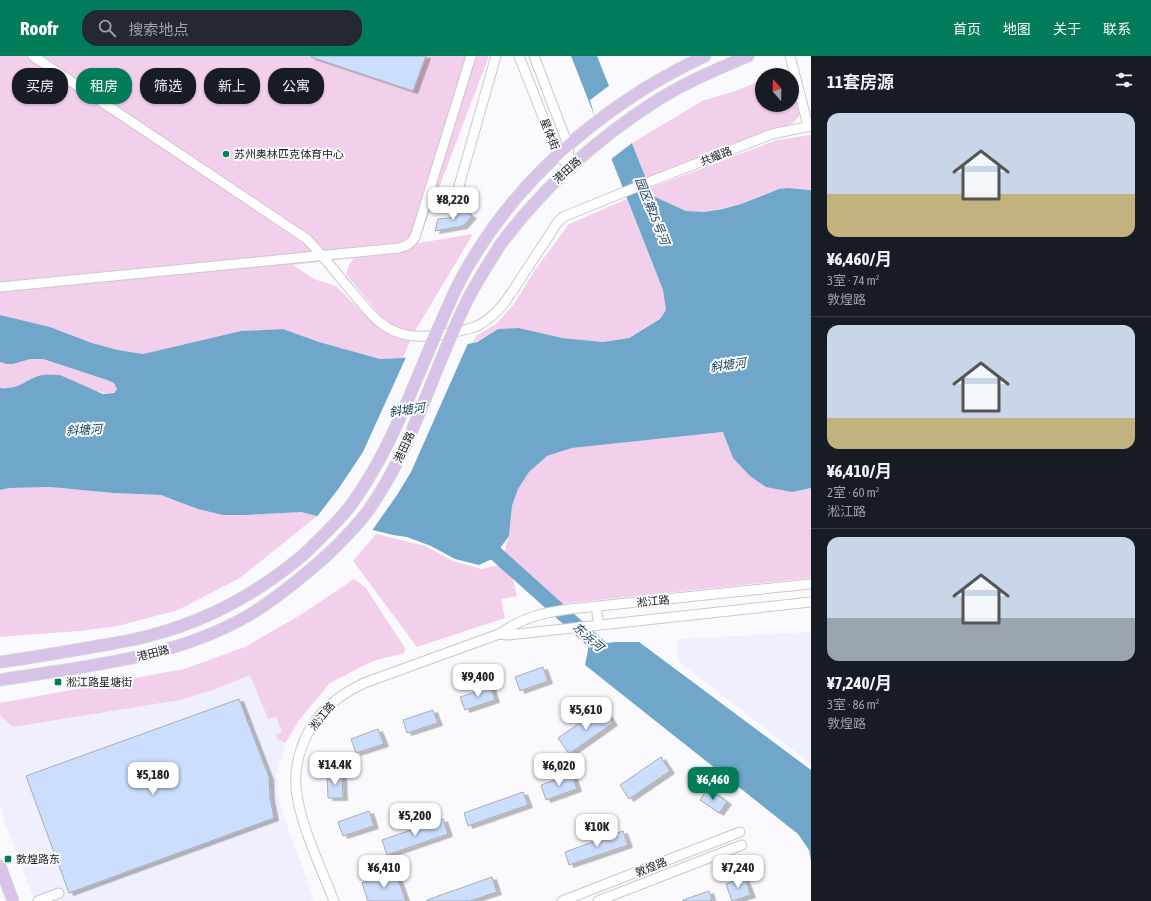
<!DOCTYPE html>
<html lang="zh">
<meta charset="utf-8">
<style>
body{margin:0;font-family:"Asap Condensed","Noto Sans SC",sans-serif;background:#242831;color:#f1f3f6;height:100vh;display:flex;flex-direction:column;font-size:15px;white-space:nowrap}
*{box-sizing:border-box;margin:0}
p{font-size:13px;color:#9ea1a6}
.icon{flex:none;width:22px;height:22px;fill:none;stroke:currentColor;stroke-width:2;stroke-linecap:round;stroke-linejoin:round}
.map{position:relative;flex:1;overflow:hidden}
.drawer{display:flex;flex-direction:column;background:#171b24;width:340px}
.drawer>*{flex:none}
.guide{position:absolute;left:12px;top:12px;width:380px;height:36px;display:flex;gap:8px}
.needle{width:26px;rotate:340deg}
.controls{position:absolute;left:755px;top:12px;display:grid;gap:8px}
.controls a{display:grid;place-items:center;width:44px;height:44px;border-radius:50%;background:#171b24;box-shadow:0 1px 3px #0004;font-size:20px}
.price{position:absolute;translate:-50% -34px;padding:0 9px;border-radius:8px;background:#fff;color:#222;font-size:13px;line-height:26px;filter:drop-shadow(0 1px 2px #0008)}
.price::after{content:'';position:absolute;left:50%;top:24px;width:12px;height:9px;margin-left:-6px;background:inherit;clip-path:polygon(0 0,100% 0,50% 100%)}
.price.current{background:#007c5a;color:#fff}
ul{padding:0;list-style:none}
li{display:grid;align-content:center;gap:8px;height:212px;padding:0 16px}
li+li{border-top:1px solid #363941}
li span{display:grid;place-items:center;height:124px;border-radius:12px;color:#555}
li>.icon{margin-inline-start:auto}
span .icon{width:72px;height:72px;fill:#fffc;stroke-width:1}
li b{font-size:17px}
h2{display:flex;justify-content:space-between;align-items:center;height:48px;padding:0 16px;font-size:17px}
.tag{padding:0 14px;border-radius:16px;background:#171b24;box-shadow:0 1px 3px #0004;font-size:14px;line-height:36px}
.tag.current{background:#007c5a;color:#fff}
header{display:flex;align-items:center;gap:24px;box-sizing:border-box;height:56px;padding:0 20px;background:#007c5a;color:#fff}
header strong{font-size:19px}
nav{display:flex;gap:22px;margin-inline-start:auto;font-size:14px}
.search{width:280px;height:36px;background:#242831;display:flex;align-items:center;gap:10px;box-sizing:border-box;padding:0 14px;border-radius:16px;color:#9ea1a6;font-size:15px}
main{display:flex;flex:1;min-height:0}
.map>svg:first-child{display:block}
.built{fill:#efeffd}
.green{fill:#f2cfea;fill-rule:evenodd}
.water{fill:#6fa6ca}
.pier{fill:#fafafe}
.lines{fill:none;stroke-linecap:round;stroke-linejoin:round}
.river{stroke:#6fa6ca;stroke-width:15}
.building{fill:#ccdefd;stroke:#a9acb1;filter:url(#shadow)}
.minor-casing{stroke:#c8c8ce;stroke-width:11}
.major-casing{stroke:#d6d6d7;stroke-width:13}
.minor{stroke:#fff;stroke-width:9}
.major{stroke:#d7c2e8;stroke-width:11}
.major-bridge-casing{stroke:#d6d6d7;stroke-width:13;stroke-linecap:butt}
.major-bridge{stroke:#d7c2e8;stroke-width:11}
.poi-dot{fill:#007c5a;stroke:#fafafe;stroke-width:1.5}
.labels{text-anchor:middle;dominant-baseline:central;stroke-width:4;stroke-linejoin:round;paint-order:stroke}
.street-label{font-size:11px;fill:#1d1d1f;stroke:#fafafe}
.poi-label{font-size:11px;fill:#1d1d1f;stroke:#fafafe;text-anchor:start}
.water-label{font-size:12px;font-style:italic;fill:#0e3c55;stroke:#fafafe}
</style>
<header>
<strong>Roofr</strong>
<div class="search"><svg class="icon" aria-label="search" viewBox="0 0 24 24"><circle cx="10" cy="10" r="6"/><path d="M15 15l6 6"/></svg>搜索地点</div>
<nav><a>首页</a><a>地图</a><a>关于</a><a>联系</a></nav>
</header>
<main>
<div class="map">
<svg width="811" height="845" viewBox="0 0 811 845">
<defs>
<filter id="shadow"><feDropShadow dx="4.5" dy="2.5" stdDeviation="0" flood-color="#0004"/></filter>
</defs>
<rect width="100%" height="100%" fill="#fafafe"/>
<!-- built -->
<g class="built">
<path d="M811,576V708L678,605L677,583Z"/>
<path d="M250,619L268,663L276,661L282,676L275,679L278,684L281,686H286L277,716L278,739L281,753L314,843L308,845H35L5,767L0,748V659L13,671L180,644L213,634Z"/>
</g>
<!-- green -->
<g class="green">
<path d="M0,0H489L418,187L473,178L412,280L403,302L380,303L319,286L283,273L241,275L143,298L118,294L92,287L50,271L0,259ZM354,202L350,207L346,218L386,267L402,276L365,259L336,230L314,223L293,209Z"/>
<path d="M762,24V49H792V27L800,59L793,67L646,122L632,87L702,45L735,35Z"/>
<path d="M811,79V133L789,132L770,136L741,148L704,156L686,155L653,140L650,132L777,84Z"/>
<path d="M627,143L663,234L666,254L660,263L628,282L603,286L562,282L519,272L498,273L473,287L476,280L496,268L514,248L535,214L569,168Z"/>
<path d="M36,302L43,303L107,324L114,327L117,333C111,346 71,324 60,319C55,319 49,318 43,319C27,322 19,335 0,332V306C13,310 23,303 36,302Z"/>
<path d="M724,376L733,402L792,436L811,432V522L559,548L504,497L509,480L512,450L518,433L529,416L547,400L572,392Z"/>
<path d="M50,431L113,437L161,439L223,459H247L301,456L317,460L240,522L178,554L118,570L79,575L0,581V434L9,432Z"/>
<path d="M376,478L425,490L453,505L481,513L499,509L512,518L517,540L501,543L505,562L417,591L353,505Z"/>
<path d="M354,523L366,532L405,592L404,597L373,605L330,627L300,663L286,686C280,686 278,684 275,679L282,676L276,661L268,663L250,619L213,634L180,644L13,671L0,659V647L184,613L245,591L302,558Z"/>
</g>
<!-- water -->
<g class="water">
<path d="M571,0H597L653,140L686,155L704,156L722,153L741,148L779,133L789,132L811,134V432L792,436L766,431L750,420L733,402L723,376L572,392L547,400L529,416L518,433L512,450L509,480L492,503L479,509L455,503L431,490L407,481L393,479L301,456L246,459H223L198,453L161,439L113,437L50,431L9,432L0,434V332C21,334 26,322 43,319C49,318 54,319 60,319L103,338L114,337L117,333L114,327L107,324L43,303H30L13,308H7L0,306V259L50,271L92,287L118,294L143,298L241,275L283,273L319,286L380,303L403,302L477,286L498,273L519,272L562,282L603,286L629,282L660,263L666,254L663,234Z"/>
<path d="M616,586H639L811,714V805L809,794L798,778L585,609L589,589Z"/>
</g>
<!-- pier -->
<g class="pier">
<path d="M610,29L625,65L632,87L610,104L599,76L590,44Z"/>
<path d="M469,285L411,416L397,439L371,476L316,462L339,432L363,396L407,299Z"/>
</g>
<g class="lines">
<!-- river -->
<path class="river" d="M483,482L484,487L611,601"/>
</g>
<!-- building -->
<g class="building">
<path d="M311,0H426L413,35L311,1Z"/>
<path d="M462,153L472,160L463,170L435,175L438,163L457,161Z"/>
<path d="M543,611L548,625L520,635L515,621Z"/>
<path d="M491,631L495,644L465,654L460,641Z"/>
<path d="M239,643L269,721L270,742L274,762L69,837L26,720Z"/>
<path d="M603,651L613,667L569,698L558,682Z"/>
<path d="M433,654L438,667L407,677L403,664Z"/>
<path d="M378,673L384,688L356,697L351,683Z"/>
<path d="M661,701L670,715L629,743L620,729Z"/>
<path d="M327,718H342L343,742H328Z"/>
<path d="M572,718L577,733L546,744L541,729Z"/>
<path d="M708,732L727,746L719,757L700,744Z"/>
<path d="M523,736L528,749L468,770L464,757Z"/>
<path d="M369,755L374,770L343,780L338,766Z"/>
<path d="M443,763L448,778L387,799L382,784Z"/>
<path d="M623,775L628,789L569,809L565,796Z"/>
<path d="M395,815L406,845H368L362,827Z"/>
<path d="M492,821L497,836L470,845H427V844Z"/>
<path d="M744,821L751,839L732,845L726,828Z"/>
<path d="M709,835L712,845H683V844Z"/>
</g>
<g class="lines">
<!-- minor casing -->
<g class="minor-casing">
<g id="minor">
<path d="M33,0L307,183C325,202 341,223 358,243C365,251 372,261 381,267C398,281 418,282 439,279C452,276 465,275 477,270C501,258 513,234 527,213C537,198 547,183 557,167L563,161L649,126L772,78L811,70"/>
<path d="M519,0L558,99L570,111"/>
<path d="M534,0L568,89L570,111"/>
<path d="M790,0L808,70"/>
<path d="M453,151L496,0"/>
<path d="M0,231L399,192C406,190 411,188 415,181L471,0"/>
<path d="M596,551L599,569"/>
<path d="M499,578L508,579L811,546"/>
<path d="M38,845L59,837"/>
<path d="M334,845C321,812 305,779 298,745C290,710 304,671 331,648C341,639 352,633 364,627L499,578C524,561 541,557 570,553L811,528"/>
<path d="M562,845L740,776"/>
<path d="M598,845L742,789"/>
</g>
</g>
<!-- major casing -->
<g class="major-casing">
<g id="major">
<path d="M500,189C542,133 594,85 653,47C682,28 715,14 748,0"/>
<path d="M475,199C528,112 613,43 705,0"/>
<path d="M0,606C29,602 58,597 87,592C109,588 131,585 152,579C209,564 258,537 303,499"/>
<path d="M0,624C85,610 174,603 249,559C276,543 301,522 324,502"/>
<path d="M0,810L13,845"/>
</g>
</g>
<!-- minor -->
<use href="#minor" class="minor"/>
<!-- major -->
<use href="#major" class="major"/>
<!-- major-bridge casing -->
<g class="major-bridge-casing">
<g id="major-bridge">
<path d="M303,499C320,483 337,467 351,449C392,393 414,326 442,264C452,241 461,220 475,199"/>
<path d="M324,502C340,487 355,472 368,455C412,393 432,317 465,249C475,228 488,209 500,189"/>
</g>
</g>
<!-- major-bridge -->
<use href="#major-bridge" class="major-bridge"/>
</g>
<!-- markers -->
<g class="poi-dot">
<circle cx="226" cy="98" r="4"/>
<rect x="54" y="622" width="8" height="8" rx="2"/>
<rect x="4" y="799" width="8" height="8" rx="2"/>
</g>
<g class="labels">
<!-- street labels -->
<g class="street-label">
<text transform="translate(550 78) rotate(68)">星体街</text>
<text transform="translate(716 100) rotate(-21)">共耀路</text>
<text transform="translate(567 114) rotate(-42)">港田路</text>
<text transform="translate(404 391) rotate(-65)">港田路</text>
<text transform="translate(653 545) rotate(-6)">淞江路</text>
<text transform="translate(153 597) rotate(-14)">港田路</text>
<text transform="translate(322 660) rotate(-50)">淞江路</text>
<text transform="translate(651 811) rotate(-21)">敦煌路</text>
</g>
<!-- poi labels -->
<g class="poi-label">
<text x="234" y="98">苏州奥林匹克体育中心</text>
<text x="66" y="626">淞江路星塘街</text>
<text x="16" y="803">敦煌路东</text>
</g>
<!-- water labels -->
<g class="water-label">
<text transform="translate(652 155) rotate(68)">园区第25号河</text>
<text transform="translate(728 309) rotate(-8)">斜塘河</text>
<text transform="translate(407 354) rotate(-8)">斜塘河</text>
<text transform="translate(84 374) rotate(-3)">斜塘河</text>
<text transform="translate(588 581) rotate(42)">东浜河</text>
</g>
</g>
</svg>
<div class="controls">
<a><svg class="needle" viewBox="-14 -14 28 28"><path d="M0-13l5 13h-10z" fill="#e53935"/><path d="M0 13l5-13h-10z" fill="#9ea1a6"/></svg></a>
</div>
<b class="price" style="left:453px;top:165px">¥8,220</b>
<b class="price" style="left:478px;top:642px">¥9,400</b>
<b class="price" style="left:586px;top:675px">¥5,610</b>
<b class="price" style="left:335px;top:730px">¥14.4K</b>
<b class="price" style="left:559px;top:731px">¥6,020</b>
<b class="price" style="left:153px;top:740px">¥5,180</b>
<b class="price current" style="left:713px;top:745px">¥6,460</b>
<b class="price" style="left:415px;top:781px">¥5,200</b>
<b class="price" style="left:597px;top:792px">¥10K</b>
<b class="price" style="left:384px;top:833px">¥6,410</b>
<b class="price" style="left:738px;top:833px">¥7,240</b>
<div class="guide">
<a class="tag">买房</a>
<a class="tag current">租房</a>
<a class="tag">筛选</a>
<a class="tag">新上</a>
<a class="tag">公寓</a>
</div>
</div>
<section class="drawer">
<h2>11套房源<svg class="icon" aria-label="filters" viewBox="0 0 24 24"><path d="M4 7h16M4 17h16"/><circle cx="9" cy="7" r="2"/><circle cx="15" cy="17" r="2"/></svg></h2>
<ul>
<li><span style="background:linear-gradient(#c9d6e8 65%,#c2b280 0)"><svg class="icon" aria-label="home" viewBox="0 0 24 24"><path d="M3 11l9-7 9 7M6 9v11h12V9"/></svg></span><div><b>¥6,460/月</b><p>3室 · 74 m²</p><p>敦煌路</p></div></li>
<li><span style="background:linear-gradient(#c9d6e8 75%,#c2b280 0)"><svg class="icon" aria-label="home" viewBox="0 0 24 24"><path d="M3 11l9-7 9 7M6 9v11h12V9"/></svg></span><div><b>¥6,410/月</b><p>2室 · 60 m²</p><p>淞江路</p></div></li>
<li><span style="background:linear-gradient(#c9d6e8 65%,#9aa5b1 0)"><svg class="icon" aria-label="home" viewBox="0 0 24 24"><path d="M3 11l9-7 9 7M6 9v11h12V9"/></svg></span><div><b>¥7,240/月</b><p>3室 · 86 m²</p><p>敦煌路</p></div></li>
</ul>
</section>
</main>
